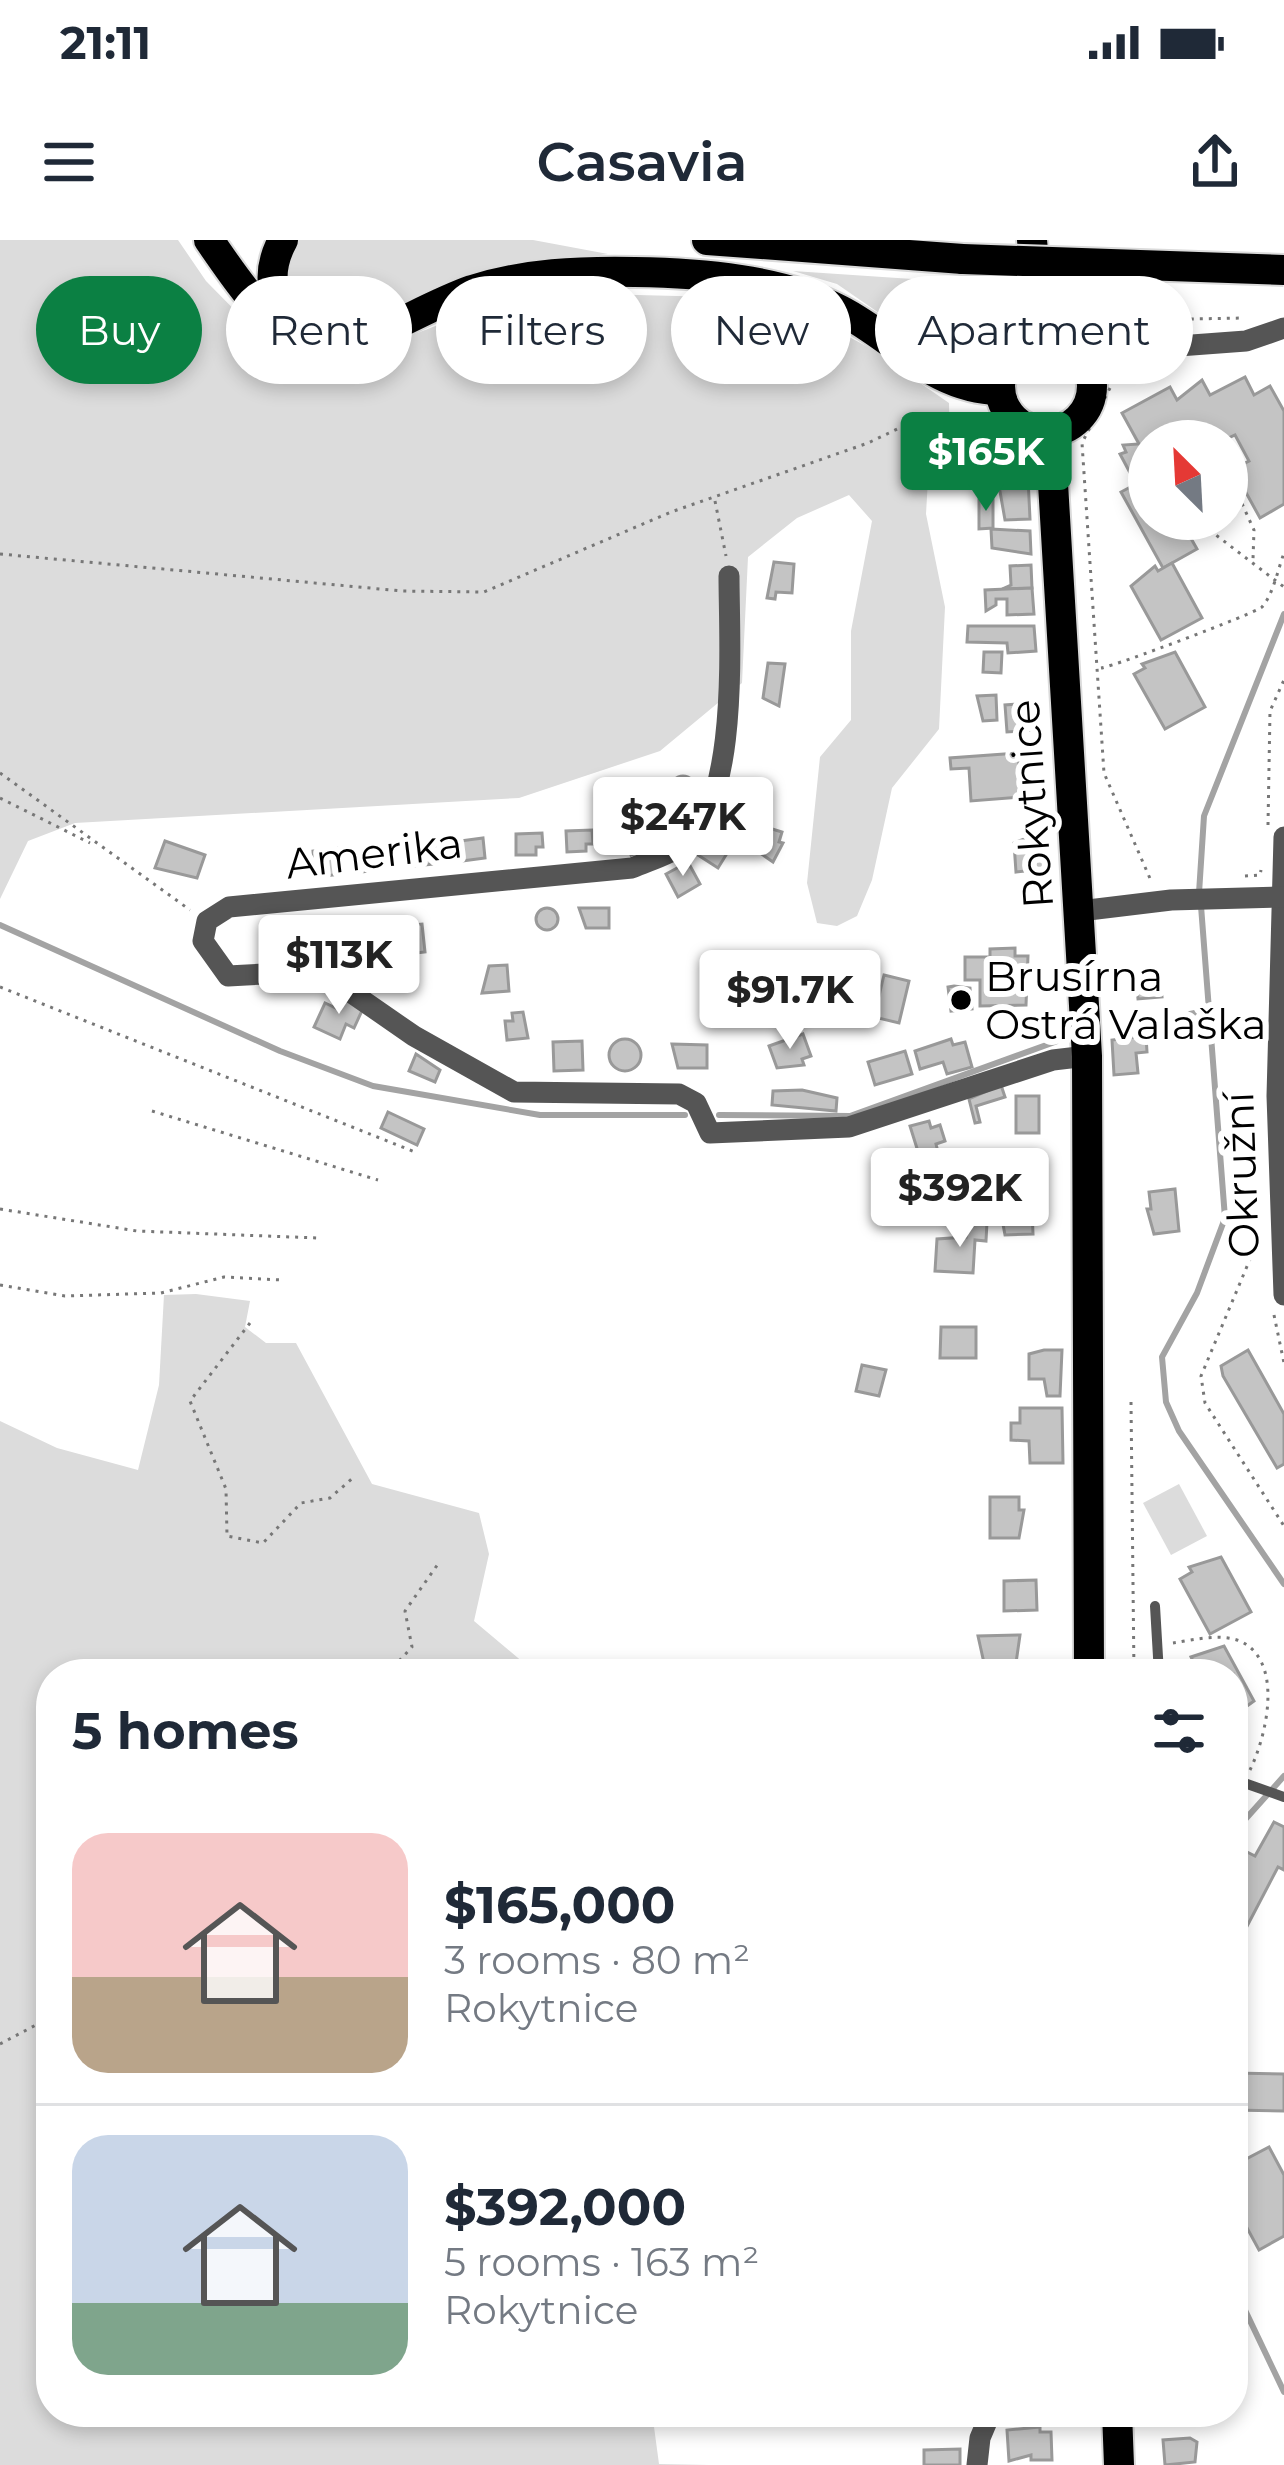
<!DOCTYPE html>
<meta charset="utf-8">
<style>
body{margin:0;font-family:Montserrat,sans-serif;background:#f6f6f7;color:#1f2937;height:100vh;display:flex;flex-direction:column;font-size:45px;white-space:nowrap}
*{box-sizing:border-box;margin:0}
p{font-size:39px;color:#747a83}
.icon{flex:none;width:66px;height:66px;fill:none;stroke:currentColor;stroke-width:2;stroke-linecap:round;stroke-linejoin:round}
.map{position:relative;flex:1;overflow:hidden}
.side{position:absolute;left:36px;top:1419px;width:1212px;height:768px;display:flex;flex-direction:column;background:#fff;border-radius:48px;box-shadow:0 6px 18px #0003}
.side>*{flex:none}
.guide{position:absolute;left:36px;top:36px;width:1212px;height:108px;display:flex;gap:24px}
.needle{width:78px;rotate:336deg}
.fabs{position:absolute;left:1128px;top:180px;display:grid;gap:24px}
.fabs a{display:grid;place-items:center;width:120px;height:120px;border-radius:50%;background:#fff;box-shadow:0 6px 18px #0003;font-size:60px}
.price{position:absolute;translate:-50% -102px;padding:0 27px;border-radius:12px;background:#fff;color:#222;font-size:39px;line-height:78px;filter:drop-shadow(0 3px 6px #0008)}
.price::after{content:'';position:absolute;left:50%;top:72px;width:36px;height:27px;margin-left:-18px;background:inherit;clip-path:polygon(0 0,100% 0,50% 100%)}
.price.selected{background:#0b8043;color:#fff}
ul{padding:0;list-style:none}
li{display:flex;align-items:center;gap:36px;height:300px;padding:0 36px}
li+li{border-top:3px solid #e0e1e3}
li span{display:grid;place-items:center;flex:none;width:336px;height:240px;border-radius:36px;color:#555}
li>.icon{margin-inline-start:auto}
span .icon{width:144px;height:144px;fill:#fffc;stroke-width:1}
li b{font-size:51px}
h2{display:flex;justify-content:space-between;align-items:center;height:144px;padding:0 36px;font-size:51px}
.chip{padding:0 42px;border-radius:54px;background:#fff;box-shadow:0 6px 18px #0003;font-size:42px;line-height:108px}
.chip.selected{background:#0b8043;color:#fff}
.status{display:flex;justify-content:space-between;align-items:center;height:84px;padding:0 60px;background:#fff;direction:ltr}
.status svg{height:33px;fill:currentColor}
header{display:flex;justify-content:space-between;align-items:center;height:156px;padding:0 36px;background:#fff;font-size:54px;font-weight:600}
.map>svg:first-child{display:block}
.green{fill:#dcdcdc}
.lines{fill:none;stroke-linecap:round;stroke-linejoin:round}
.stream{stroke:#a3a3a3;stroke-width:6}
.building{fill:#c4c4c4;stroke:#999;stroke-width:3}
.primary-casing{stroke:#dbdbdb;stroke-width:34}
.path{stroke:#777;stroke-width:3;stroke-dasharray:3 6;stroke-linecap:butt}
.lane{stroke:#555;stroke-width:10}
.street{stroke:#555;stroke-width:21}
.primary{stroke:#000;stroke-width:30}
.primary-bridge-casing{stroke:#dbdbdb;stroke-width:34;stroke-linecap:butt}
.primary-bridge{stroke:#000;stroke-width:30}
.poi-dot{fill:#000;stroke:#fff;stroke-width:4.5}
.labels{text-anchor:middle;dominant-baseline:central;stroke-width:12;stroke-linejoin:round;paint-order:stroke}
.street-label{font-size:42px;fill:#000;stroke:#fff}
.poi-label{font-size:42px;fill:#000;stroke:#fff;text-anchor:start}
</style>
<div class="status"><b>21:11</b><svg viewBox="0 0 49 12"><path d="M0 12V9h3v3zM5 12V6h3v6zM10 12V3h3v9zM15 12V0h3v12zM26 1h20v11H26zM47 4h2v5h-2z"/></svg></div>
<header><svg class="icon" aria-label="menu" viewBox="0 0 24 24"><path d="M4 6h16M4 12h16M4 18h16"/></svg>Casavia<svg class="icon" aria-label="share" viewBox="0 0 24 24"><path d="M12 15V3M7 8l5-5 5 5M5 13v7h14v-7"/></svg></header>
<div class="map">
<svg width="1284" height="2225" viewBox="0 0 1284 2225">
<rect width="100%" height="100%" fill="#fff"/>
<!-- green -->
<g class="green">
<path d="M0,0H178L206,41L283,119L339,123L464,75L558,53L717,57L806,74L868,107L949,163L950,212L928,239L926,274L945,367L939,489L892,548L872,640L857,676L837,686L817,683L807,643L820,517L851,480V391L872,281L849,255L797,278L748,317L742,443L660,511L519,558L75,583L28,601L0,659Z"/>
<path d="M298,0H533L608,14C566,20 520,21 479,32C414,47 294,155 285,19Z"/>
<path d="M793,31L1017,46L1015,76L977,125L950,122L837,44Z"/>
<path d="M196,1054L250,1061L245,1087L266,1103H296L372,1244L479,1273L489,1314L474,1381L537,1434H51V2172H652L659,2224L709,2225H0V1181L57,1208L138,1230L159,1145L164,1055Z"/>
<path d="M1179,1244L1207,1296L1171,1315L1143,1263Z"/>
</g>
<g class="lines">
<!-- stream -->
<g class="stream">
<path d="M1199,653L1204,576L1284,374"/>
<path d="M1201,666L1225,978L1197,1053L1162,1117L1166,1162L1179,1191L1284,1344"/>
<path d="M0,685L280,811L373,846L540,875H685"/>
<path d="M1190,774L1209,770"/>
<path d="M719,875L850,876L1063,799"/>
<path d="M1233,1593L1284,1536"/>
<path d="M1233,2045L1284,2152"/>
</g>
</g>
<!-- building -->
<g class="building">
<path d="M1245,137L1254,155L1270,146L1284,171V264L1260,278L1233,229L1249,221L1235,195L1222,201H1149V279H1180L1197,309L1163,328L1121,252L1136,244L1120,214L1126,212L1123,205L1139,204L1122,173L1170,147L1177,160L1202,140L1210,155Z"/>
<path d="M1028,238L1030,279L1005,280L998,240Z"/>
<path d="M979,260H993V288L979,289Z"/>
<path d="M991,289L1030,291L1031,314L992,308Z"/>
<path d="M774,322L794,324L792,353L776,352L775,359L767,358Z"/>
<path d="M1172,323L1202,378L1161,400L1131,346L1155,326L1158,331Z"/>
<path d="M1031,325L1032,348L1002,349L1011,345L1010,326Z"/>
<path d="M1032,348L1034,374L1007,375V359H996V365L986,371L985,350Z"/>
<path d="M968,386H1034L1036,411L1008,413L1007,403L967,402Z"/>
<path d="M984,412H1002L1001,433L983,432Z"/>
<path d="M1175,412L1205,467L1165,489L1134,434L1145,428L1142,424Z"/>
<path d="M768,423L785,424L779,466L763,458Z"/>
<path d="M996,455L997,480L983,481L977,456Z"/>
<path d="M1033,463L1035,490L1007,492L1005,465Z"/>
<path d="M1018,513L1022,557L971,561L969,528L951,529L950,518Z"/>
<circle cx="683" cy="548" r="12"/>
<path d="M769,588L782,592L779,602L783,603L773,622L760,613Z"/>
<path d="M647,589L653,607L631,615L625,597Z"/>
<path d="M714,589L734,602L718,628L698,615Z"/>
<path d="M592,590L593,604H586V611L567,612L566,591Z"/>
<path d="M542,593L543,607H536V615H516V594Z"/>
<path d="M1032,596V602L1042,601L1044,629L1016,632L1014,603Z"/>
<path d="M483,598L485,618L462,621L460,601Z"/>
<path d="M165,601L205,615L197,638L155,628Z"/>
<path d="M437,601L433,624L413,626L411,605Z"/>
<path d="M339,608L342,634L315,637L313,611Z"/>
<path d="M386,609L387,622L380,623V630L360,632L358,610Z"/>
<path d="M688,622L700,644L678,657L666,634Z"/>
<circle cx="547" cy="679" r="11"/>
<path d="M579,668H609V688H586Z"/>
<path d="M422,684L425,712L389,716L387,687Z"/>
<path d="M1015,708V716H1028L1026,765L980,766V740H965V717H990V709Z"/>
<path d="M507,725L509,751L482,753L489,726Z"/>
<path d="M796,732L797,753L763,758L762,740Z"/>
<path d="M884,735L909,741L899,783L874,777Z"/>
<path d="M1160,736L1162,757L1138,759L1136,739Z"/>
<path d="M954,746L970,748L972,769L951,771L948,747Z"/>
<path d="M346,756L365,764L354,788L346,784L340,799L314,787L325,763L340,770Z"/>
<path d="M523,772L528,798L507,800L505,781H513L512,773Z"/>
<path d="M803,794L811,816L802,819L804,825L777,828L769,806Z"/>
<path d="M1146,796L1147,812L1136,813L1138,833L1114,835L1112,800Z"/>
<circle cx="625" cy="815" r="16"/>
<path d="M951,799L953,805L965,802L972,827L947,834L943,822L920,829L915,811Z"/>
<path d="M582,801L583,830L554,831L553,802Z"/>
<path d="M672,804L707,805V828H678Z"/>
<path d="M905,811L912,834L875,845L868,822Z"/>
<path d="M416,814L440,830L435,842L409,831Z"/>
<path d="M1001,845L1005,857L976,866L980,882L975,883L969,859Z"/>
<path d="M802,850L837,858L836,871L772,865L773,851Z"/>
<rect x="1016" y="856" width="23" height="37"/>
<path d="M388,872L424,889L417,905L381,888Z"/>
<path d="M929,881L931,888L940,885L945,901L936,904L938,912L920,918L910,886Z"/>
<path d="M1175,949L1179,991L1154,994L1147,969H1151L1149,952Z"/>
<path d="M999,963L1032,969L1033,994L1005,995Z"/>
<path d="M966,981L987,982L986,1001L975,1000L973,1033L935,1031L937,999L966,997Z"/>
<path d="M941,1087H976V1118H940Z"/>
<path d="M1044,1110H1062L1060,1156H1047L1044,1139H1029V1114Z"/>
<path d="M1248,1110L1284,1174V1224L1277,1228L1223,1136L1221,1126Z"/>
<path d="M862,1125L886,1130L879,1156L856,1151Z"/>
<path d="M1020,1168H1062L1063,1223H1030L1029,1201L1011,1200V1183H1020Z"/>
<path d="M990,1257H1019V1270H1024L1019,1298H990Z"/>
<path d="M1221,1317L1251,1372L1210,1394L1180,1339L1192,1332L1189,1327Z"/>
<path d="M1036,1340L1037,1370L1004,1371V1341Z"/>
<path d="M1020,1395L1016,1423H984L978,1396Z"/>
<path d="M1224,1406L1254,1461L1233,1476V1434H1186L1183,1428L1194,1423L1191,1417Z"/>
<path d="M1274,1582L1284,1587V1630L1278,1627L1233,1713V1634L1245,1611L1255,1616Z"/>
<path d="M1233,1833L1284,1834V1871L1233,1870Z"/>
<path d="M1269,1907L1284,1935V1996L1259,2010L1233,1962V1926Z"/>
<path d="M1040,2187V2192H1051L1052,2220H1031V2215L1009,2221L1007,2190Z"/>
<path d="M1190,2198L1197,2202L1195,2222L1165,2225L1163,2200Z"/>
<path d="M960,2209V2225H924V2210Z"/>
</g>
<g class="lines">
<!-- primary casing -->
<g class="primary-casing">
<g id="primary">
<path d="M209,0C248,56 292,129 373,95C406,81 438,62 472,50C526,33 579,31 635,32C700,33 781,39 840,70C895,98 933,149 999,150"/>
<path d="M283,0C266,31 270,60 293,87"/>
<path d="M707,0L963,19"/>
<path d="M1032,0L1041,100"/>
<circle cx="1046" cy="146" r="46"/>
<path d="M1050,193L1087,816L1089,1434"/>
<path d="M1117,2172L1119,2225"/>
</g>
</g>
<!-- path -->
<g class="path">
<path d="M1065,80L1080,99L1105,106"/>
<path d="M1122,101L1134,80L1244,78"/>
<path d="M1110,148L1082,203L1104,533L1152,643"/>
<path d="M1227,231L1254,290L1253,319"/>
<path d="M715,261L726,316"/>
<path d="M1195,279L1284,347"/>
<path d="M0,314L402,351L484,352L671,272L868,203L914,181L986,182L1009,191L1026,209"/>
<path d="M1101,428C1115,426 1256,373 1262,367C1273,355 1278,329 1284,313"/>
<path d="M0,533L190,670"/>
<path d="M0,558L90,603"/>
<path d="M1268,585L1270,471L1284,440"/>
<path d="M1245,636L1260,635L1261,630"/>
<path d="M0,747L415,912"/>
<path d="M152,871L378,940"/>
<path d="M0,969L137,991L318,998"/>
<path d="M1261,993L1201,1136L1205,1163L1284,1286"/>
<path d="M0,1045L65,1056L161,1053L224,1037L282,1040"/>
<path d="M1274,1075L1284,1123"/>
<path d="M250,1083L190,1161L226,1249L227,1296L263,1303L301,1263L330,1258L355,1236"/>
<path d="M1131,1162L1134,1434"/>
<path d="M1173,1403C1193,1400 1220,1393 1240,1401C1284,1421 1267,1495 1250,1530"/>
<path d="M387,1434L412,1407L405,1371L438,1324"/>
<path d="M0,1804L51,1777"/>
</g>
<!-- lane -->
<g class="lane">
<path d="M1155,1366L1159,1434"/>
<path d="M1233,1539L1284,1557"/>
</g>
<!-- street -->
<g class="street">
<path d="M1091,133L1165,107L1246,101L1284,88"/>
<path d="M729,336C729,400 740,564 683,605C669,615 648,621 632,628L229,667L207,681L203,701L228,736L320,731L414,796L514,852L679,854L696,863L710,893L849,887L1053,820L1087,816"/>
<path d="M1284,597L1277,856L1284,1055"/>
<path d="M1080,671L1171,660L1282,657"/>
<path d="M977,2225L980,2198L991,2172"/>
</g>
<!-- primary -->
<use href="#primary" class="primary"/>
<!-- primary-bridge casing -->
<g class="primary-bridge-casing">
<path id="primary-bridge" d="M963,19L1284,30"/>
</g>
<!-- primary-bridge -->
<use href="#primary-bridge" class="primary-bridge"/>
</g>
<!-- markers -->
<circle class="poi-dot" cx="961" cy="760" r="12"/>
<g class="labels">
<!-- street labels -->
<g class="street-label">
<text transform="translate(1031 564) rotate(-94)">Rokytnice</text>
<text transform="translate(374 613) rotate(-7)">Amerika</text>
<text transform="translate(1241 935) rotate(-92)">Okružní</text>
</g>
<!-- poi labels -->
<g class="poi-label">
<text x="985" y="736">Brusírna<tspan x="985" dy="48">Ostrá Valaška</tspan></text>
</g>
</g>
</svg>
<div class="fabs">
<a><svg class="needle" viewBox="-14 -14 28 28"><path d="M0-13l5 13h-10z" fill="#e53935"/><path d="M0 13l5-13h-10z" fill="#747a83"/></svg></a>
</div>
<b class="price selected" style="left:986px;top:274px">$165K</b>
<b class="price" style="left:683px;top:639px">$247K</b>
<b class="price" style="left:339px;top:777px">$113K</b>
<b class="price" style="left:790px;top:812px">$91.7K</b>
<b class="price" style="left:960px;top:1010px">$392K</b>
<div class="guide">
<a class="chip selected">Buy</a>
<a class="chip">Rent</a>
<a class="chip">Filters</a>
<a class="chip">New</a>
<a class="chip">Apartment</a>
</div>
<section class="side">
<h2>5 homes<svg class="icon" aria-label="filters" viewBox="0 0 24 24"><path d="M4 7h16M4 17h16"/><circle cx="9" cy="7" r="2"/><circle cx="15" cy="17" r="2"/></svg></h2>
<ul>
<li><span style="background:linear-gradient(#f6c9c9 60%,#b9a48a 0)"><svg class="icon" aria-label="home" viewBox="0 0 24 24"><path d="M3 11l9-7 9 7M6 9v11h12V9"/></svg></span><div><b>$165,000</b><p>3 rooms · 80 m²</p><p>Rokytnice</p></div></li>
<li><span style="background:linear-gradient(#c9d6e8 70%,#7fa58c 0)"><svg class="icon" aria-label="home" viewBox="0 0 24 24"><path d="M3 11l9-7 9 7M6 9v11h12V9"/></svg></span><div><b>$392,000</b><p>5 rooms · 163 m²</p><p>Rokytnice</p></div></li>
</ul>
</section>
</div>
